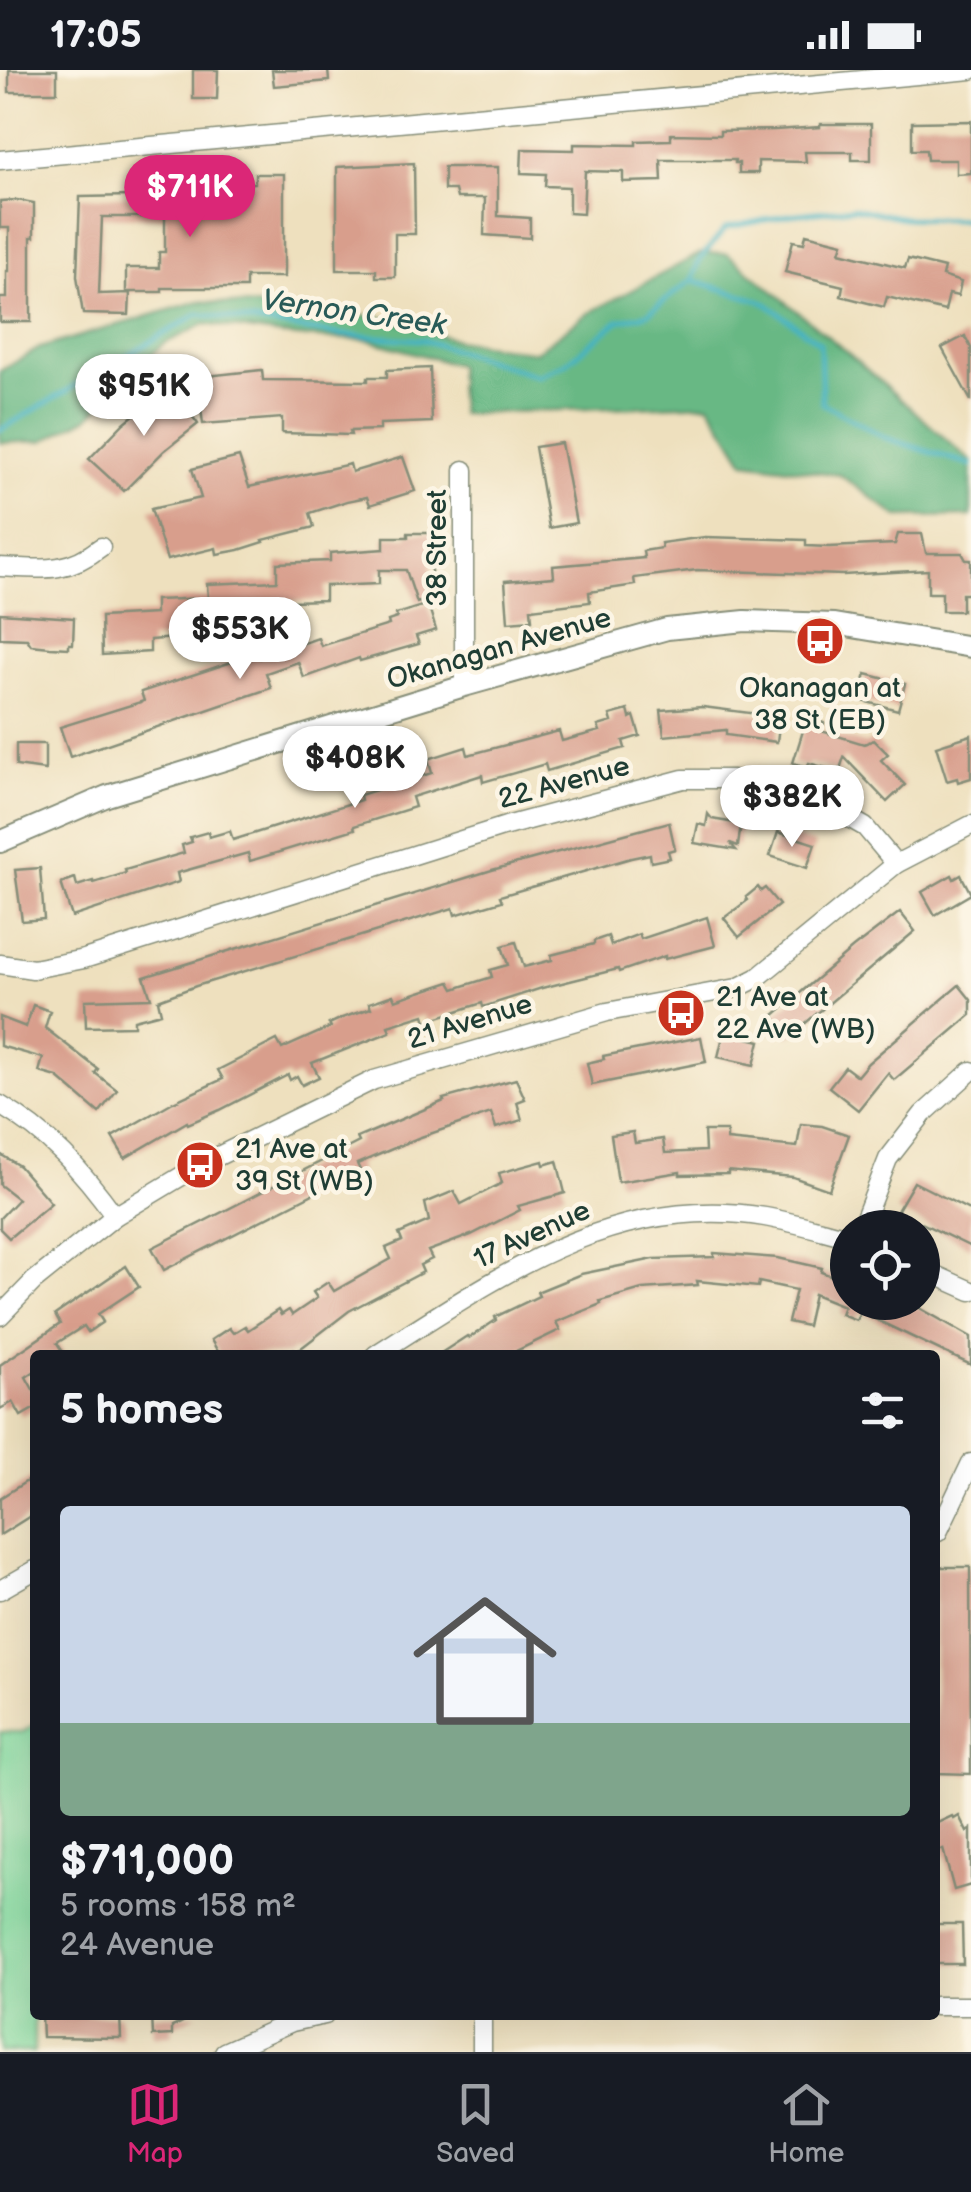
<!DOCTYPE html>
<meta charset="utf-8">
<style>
body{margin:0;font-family:"Balsamiq Sans",sans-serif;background:#20242c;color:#f1f3f6;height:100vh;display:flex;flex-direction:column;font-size:38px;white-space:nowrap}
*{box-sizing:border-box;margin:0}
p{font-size:32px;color:#9ea1a6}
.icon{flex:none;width:55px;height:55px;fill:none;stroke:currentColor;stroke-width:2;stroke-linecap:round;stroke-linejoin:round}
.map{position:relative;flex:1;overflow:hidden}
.details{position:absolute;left:30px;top:1280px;width:910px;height:670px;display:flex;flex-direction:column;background:#171b24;border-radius:10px;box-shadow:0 10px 40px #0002}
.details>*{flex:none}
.controls{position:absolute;left:830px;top:1140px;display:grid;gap:20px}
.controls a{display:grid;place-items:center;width:110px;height:110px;border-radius:50%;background:#171b24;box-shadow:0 10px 40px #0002;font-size:50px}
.price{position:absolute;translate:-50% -85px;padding:0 22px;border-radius:35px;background:#fff;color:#222;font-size:32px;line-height:65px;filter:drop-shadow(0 2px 5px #0008)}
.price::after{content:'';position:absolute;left:50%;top:60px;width:30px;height:22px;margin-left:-15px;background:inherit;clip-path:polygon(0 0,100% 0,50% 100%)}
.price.current{background:#db2777;color:#fff}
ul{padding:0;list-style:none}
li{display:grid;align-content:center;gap:20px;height:530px;padding:0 30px}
li span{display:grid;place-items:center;height:310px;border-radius:10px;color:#555}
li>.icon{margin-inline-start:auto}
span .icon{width:180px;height:180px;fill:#fffc;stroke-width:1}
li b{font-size:42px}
h2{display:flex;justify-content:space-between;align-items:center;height:120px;padding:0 30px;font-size:42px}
.status{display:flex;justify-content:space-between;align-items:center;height:70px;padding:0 50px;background:#171b24;direction:ltr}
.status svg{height:28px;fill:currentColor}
.menu{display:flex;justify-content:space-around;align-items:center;height:140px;border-top:2px solid #363941;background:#171b24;font-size:28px;color:#9ea1a6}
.menu a{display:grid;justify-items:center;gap:5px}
.menu .current{color:#db2777}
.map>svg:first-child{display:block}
.green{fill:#7fd89d;stroke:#4f8a68;stroke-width:2.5}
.forest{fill:#67b884;stroke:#437a5c;stroke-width:2.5}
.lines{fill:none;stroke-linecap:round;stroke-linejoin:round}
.stream{stroke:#47b4c2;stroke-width:5}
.building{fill:#d89e8c}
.minor-casing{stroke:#868e79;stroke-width:21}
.tertiary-casing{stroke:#868e79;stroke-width:24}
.minor{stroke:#fff;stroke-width:18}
.tertiary{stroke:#fff;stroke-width:20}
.labels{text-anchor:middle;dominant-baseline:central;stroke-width:9;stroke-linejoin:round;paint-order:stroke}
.street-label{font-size:28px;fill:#1f3d34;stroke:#fcf5e5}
.poi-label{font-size:28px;fill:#1f3d34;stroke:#fcf5e5;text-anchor:start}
.water-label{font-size:30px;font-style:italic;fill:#295b58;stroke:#fcf5e5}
</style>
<div class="status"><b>17:05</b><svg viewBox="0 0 49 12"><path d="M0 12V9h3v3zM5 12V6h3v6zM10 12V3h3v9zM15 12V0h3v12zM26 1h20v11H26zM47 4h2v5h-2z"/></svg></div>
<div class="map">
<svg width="971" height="1982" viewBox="0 0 971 1982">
<rect width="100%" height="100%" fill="#fcf5e5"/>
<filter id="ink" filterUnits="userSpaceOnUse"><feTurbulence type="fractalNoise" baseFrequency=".01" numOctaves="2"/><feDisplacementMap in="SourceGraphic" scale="20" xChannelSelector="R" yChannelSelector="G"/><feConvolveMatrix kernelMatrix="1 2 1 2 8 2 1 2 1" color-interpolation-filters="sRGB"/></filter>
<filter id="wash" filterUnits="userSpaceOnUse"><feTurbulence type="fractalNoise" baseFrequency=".0048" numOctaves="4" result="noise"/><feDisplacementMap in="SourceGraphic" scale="40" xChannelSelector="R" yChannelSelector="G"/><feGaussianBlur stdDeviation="2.25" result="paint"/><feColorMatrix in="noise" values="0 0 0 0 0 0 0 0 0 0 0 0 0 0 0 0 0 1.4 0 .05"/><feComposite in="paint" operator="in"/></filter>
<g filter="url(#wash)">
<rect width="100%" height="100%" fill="#eee0be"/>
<!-- green -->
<path class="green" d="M35,1654L34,1982H0V1662H23Z"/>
<!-- forest -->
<path class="forest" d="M701,183L728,184L849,284L971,391V446L898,447L840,405L745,392L709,334L460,344L457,295L368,270L297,267L205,254L162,275L89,347L43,371L0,373V301L40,278L199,231L380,247L457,270L535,282L585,245Z"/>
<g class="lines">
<!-- stream -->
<g class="stream">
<path d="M692,210L764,232L820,273L822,333L886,368L971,395"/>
<path d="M692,210L700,189L726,158L789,145L853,138L904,148L971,149"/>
<path d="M0,360L198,244L344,265L423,270L538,306L566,293L618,251L647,244L692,210"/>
</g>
</g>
<g id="blocks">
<!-- building -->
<g class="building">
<rect x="9" y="0" width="48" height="22"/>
<path d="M193,0H218L217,29H193Z"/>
<path d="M272,0H328L329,11L274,16Z"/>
<path d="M971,51V103L956,104V90H927L926,80H912V52Z"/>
<path d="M820,54H871V90H852V82H805L806,92L758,91V103H739V93H735V90H661L662,111L623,112V102L585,101L583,144L569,143V117L545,116L546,104L521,103L522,79L574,80V74L636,75V71L671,70V64L720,65V61L775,60L820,57Z"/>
<path d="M414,93L415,164H395V207H376V200H337V97Z"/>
<path d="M444,97H498V146L530,148V168L484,165L485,128H457L455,120H444Z"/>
<path d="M255,104H284V207H246V218H162V222H126V198H159V182H165V147H102L99,224L130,223L129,245L83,244L77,206L80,127L187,125V113H255Z"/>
<path d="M17,130L34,133V167H31V252H0V228H7V201H9V158H0V131Z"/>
<path d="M806,164L843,173L840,182L864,188L905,198L908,189L944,198L942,206L961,212L958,226L949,224L945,241L887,227L884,237L841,226L843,216L785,202L793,171L804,173Z"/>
<path d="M965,266L971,278V331L942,278Z"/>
<path d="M430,298L432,352L380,354V360L350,361L351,365L282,363V348L203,354L197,307L262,300L263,310L368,311V307H387V300Z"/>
<path d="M170,316L198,354L164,381L124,421L89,389L124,353Z"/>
<path d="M561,373L576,453L549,458L535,377Z"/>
<path d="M239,387L249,417L350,394L352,402L403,387L415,421L370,435L367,427L347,431L310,443L314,457L263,470L264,472L239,480L217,484L216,478L167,490L151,439L201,428L192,399Z"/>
<path d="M408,463H432L431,502L439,525L417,533L406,500H379V514L325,516V530L256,532V550L203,553V566L150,570V582L102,585L101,547L155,544V530L208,528L207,514L277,511V493L330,491V483L384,479V467H408Z"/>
<path d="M898,464H922L926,483H962L966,490H971V524H962V541H942V523H928V500L843,505L697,500L634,508L635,515L589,522L590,532L531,539L532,550L508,552L505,511L554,507L553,496L644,488L643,481L662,478L661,473L705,467L806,470V476L829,477L895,474Z"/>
<path d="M428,534L436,560L416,566L419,574L360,591L359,588L304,608L298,592L266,603L271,618L70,687L60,657L144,631L141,622L259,583L260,588L318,568L321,576L389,555L388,551L397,548L396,544Z"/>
<path d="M0,543L74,548L73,574H69V578L50,577L31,575L27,569L0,568Z"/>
<path d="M866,604L905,614L898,640L859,630Z"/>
<path d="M703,637L780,647L777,672L726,665V660L664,666L661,640Z"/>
<path d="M628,640L630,648L634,646L640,666L623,671L625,678L547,701L545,694L483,712L482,705L412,727L415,737L354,756L355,759L250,791L248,783L177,803L179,812L72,847L61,813L75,808L77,816L93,811L94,813L126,803L125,800L184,783L182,775L192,772L190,767L208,762L209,767L230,761L233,770L361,730L360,725L432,703L428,689L466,677L468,685L559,661L562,671L600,661L598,656L612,652L610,645Z"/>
<path d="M807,648L824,653L821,661L864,674L874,670L888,684L881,690L905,715L887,732L844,687L839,702L809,693L807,697L793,693Z"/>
<path d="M971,665V708L958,712L957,708L947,711L936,676Z"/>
<path d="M16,674H45V700L16,696Z"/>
<path d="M708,744L712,749L741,754L738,776L730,773L736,780L694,773L698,754L706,756Z"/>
<path d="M669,752L675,779L668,781L670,788L651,792L650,784L631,788L500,826L502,831L455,845L453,838L196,916L158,930L161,943L134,950V956L86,957L85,930L151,928L144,907L492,800Z"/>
<path d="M778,762L815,774L807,798L770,786Z"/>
<path d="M40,798L44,849L22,851L15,800Z"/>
<path d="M952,805L954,809L961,805L971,824L935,845L922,822Z"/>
<path d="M758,817L761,821L765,818L779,835L739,867L724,848L748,830L746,827Z"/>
<path d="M900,842L915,861L789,967L773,946L853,878Z"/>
<path d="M707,847L715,876L665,889V886L619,902L618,899L542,918L483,937L482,933L426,951L424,945L388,956L390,962L312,993L319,1007L302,1015L297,1006L290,1010L288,1005L220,1040L188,1054L187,1052L125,1088L112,1067L173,1032L223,1009L218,1000L277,970L282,979L331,957L329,954L342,948L371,938L369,933L393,925L395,930L450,912L454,919L492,907L490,900L508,895L502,876L516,872L524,897L552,890L551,885L594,874V871L608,866L611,875L639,864L641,869Z"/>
<path d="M959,915L971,930V945L894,1010L888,1003L858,1040L829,1017L845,997L857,1006L868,993Z"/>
<path d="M33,935L50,941L45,958L98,999L95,1003L117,1020L99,1043L57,1007L39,1002L43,988L0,976V947L26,957Z"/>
<path d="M724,962L760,971L754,995L718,987Z"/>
<path d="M701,967L706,992L592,1015L587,993L604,989L603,986Z"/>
<path d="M516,1009L525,1029L517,1032L522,1050L496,1058L491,1043L418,1068L357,1094L360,1100L164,1200L152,1178L359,1072L357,1068L444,1031L443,1029Z"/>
<path d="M801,1054L822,1056L849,1065L829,1120L793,1107L728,1101V1104L680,1105V1102L618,1112L611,1065L633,1062L635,1073L663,1069L665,1083L705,1081L704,1061H727V1070L797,1077Z"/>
<path d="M0,1084L19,1096L51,1133L9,1168L0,1159V1148L18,1129L0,1115Z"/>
<path d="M543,1091L544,1095L557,1091L565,1123L518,1136L520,1140L471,1165L428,1181L432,1189L420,1195L423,1202L349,1241L296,1282L294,1279L286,1285H220L211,1270L229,1258L233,1263L245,1256L248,1260L278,1240L281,1245L289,1240L292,1245L317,1228L313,1222L328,1212L334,1221L391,1189L386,1178L402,1171L399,1164L429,1151L425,1133L454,1121L461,1134L502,1113L499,1103Z"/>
<path d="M914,1112L971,1141V1177L897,1141Z"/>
<path d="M714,1183L778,1188L822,1198L821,1202L848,1212V1232H909L971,1267V1295L860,1242L856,1250L841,1244L844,1236L814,1224L807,1256L788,1252L796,1220L759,1212L758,1217L697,1211L698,1215L642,1219L600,1231L601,1234L556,1252L560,1260L508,1285H438L467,1266L469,1268L496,1250L495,1247L539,1226L537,1222L581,1204L654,1189L714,1187Z"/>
<path d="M126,1196L139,1217L98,1244L103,1252L88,1262L84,1256L57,1273L65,1285H35V1301L26,1307L35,1323V1338L21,1346L13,1332L0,1339V1295L60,1254L55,1245Z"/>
<path d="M35,1406V1443L0,1465V1428Z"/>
<path d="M935,1497H970L971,1704L935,1703Z"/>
<path d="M952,1746L954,1749L959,1746L967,1762L971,1759V1815L954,1820L943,1779L935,1783V1754Z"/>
<path d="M935,1854H962L963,1894H935Z"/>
<path d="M41,1945H120L121,1968L42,1967Z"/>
<path d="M152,1945H197L172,1957V1965L153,1966Z"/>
</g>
</g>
</g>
<g filter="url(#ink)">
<use href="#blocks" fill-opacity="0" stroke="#868e79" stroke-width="2.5"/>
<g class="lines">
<!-- minor casing -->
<g class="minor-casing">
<g id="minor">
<path d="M0,90L971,0"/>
<path d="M0,497C41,499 67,504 101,477"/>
<path d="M464,616V400"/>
<path d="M0,894L33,899L84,889L506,756L683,709H733L828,736L865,757L896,794"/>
<path d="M0,1035C49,1064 82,1100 115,1146"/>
<path d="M861,1158L888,1089L923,1044L971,1001"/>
<path d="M922,1199L971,1221"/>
<path d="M0,1246L34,1211L115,1146L200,1095L374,1010L607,942L737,918L757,908L896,794L971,755"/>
<path d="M375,1285C495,1209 613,1122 765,1147C793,1152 820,1160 848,1167"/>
<path d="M938,1462L971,1393"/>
<path d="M0,1520L35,1500"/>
<path d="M935,1936H971"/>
<path d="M482,1945V1982"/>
<path d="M224,1982L292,1952L325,1945"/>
</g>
</g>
<!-- tertiary casing -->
<g class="tertiary-casing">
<path id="tertiary" d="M0,772L107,726L464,616L667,559L745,551L834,554L971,577"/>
</g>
<!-- minor -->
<use href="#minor" class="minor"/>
<!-- tertiary -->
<use href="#tertiary" class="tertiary"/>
</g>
</g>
<!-- icons -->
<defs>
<g id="bus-disc" transform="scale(2.5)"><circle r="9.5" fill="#c8321e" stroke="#fcf5e5"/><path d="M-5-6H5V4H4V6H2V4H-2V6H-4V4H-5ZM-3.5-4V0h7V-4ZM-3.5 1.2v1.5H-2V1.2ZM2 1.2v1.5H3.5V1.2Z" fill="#fff"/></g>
</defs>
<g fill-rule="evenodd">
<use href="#bus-disc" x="820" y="571"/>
<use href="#bus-disc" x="681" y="943"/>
<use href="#bus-disc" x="200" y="1095"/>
</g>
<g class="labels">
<!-- street labels -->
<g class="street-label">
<text transform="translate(437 478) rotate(-90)">38 Street</text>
<text transform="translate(499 579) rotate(-16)">Okanagan Avenue</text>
<text transform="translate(564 713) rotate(-15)">22 Avenue</text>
<text transform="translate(470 952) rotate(-17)">21 Avenue</text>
<text transform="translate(532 1165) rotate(-25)">17 Avenue</text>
</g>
<!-- poi labels -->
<g class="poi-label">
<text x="820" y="618" text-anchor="middle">Okanagan at<tspan x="820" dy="32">38 St (EB)</tspan></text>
<text x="716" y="927">21 Ave at<tspan x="716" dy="32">22 Ave (WB)</tspan></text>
<text x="235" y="1079">21 Ave at<tspan x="235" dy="32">39 St (WB)</tspan></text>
</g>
<!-- water labels -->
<g class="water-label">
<text transform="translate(354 243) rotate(8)">Vernon Creek</text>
</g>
</g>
</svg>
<div class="controls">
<a><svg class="icon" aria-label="locate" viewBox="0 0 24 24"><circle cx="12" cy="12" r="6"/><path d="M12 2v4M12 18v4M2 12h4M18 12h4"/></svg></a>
</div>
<b class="price current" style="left:190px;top:170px">$711K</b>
<b class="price" style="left:144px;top:369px">$951K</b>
<b class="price" style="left:240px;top:612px">$553K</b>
<b class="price" style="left:355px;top:741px">$408K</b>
<b class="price" style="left:792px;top:780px">$382K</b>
<section class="details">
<h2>5 homes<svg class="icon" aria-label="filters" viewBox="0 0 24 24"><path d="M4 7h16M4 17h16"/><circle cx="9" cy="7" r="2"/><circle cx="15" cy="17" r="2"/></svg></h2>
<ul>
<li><span style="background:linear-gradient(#c9d6e8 70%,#7fa58c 0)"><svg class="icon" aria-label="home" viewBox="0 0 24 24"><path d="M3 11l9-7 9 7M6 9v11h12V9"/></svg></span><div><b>$711,000</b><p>5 rooms · 158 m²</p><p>24 Avenue</p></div></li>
</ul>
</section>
</div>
<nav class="menu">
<a class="current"><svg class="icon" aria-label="map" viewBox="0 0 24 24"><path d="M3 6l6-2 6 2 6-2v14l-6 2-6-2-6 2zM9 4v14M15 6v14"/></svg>Map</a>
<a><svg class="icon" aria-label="saved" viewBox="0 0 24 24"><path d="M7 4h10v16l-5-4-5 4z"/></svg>Saved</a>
<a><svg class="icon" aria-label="home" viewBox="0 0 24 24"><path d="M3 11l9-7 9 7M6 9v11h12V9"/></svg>Home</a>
</nav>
